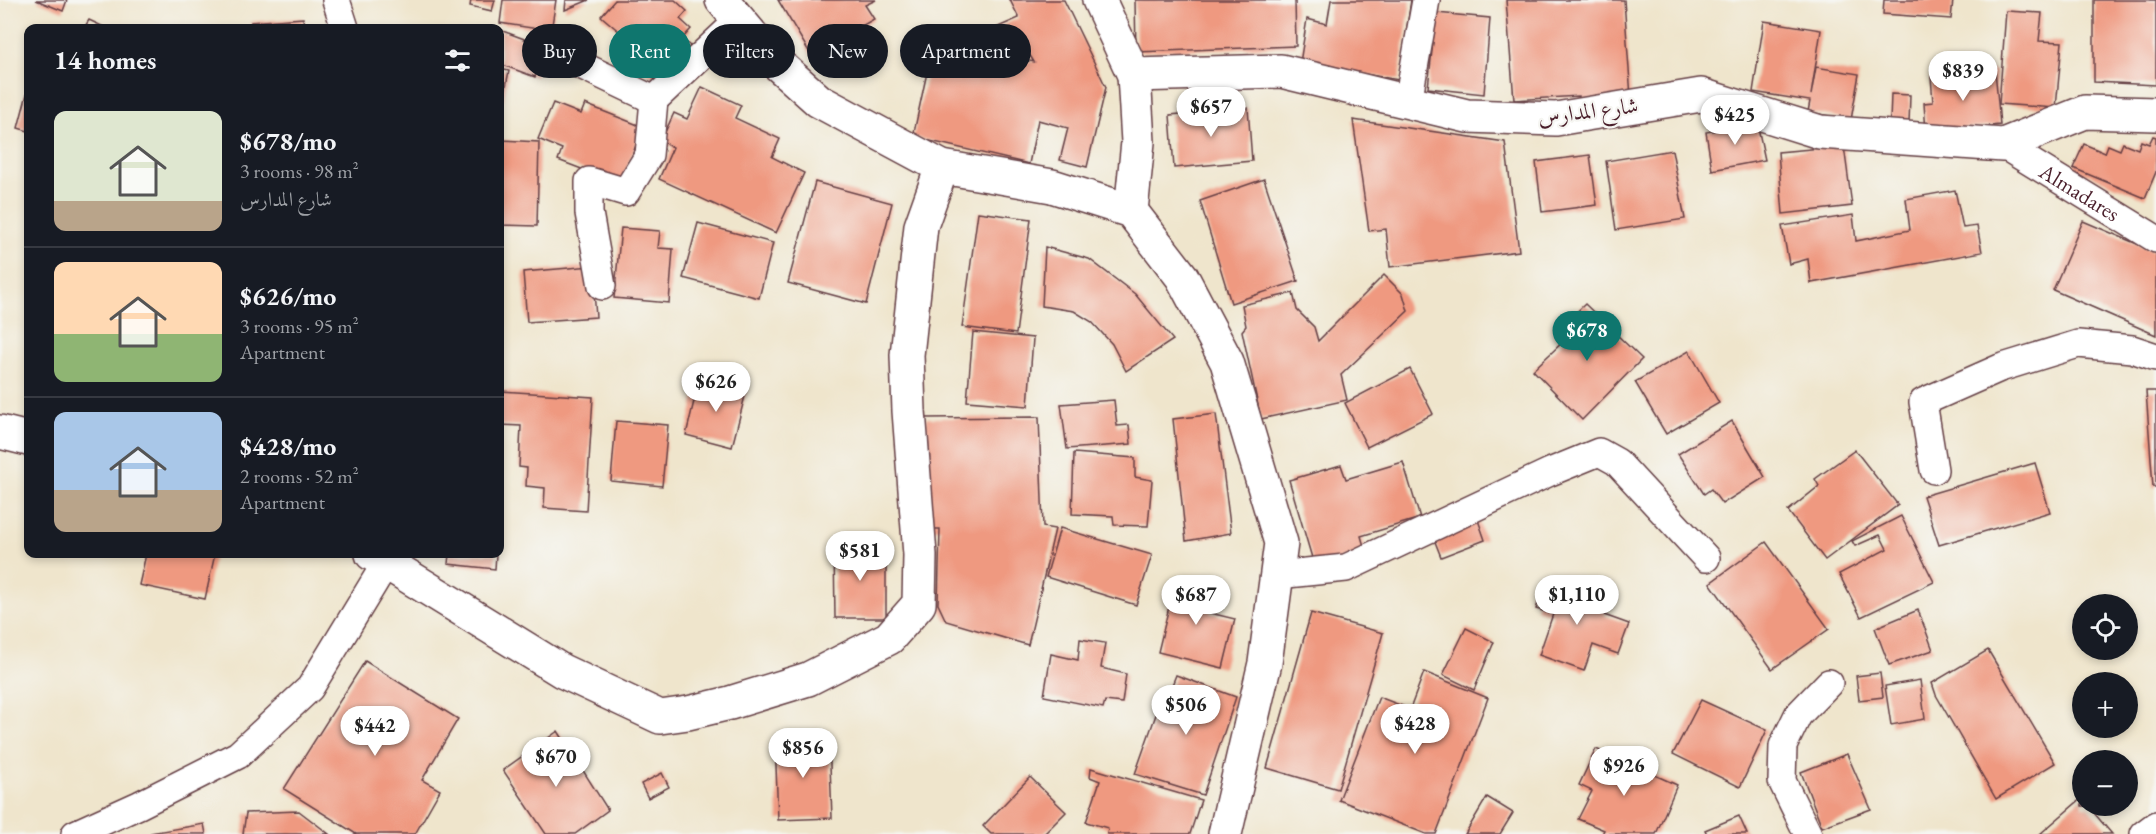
<!DOCTYPE html>
<meta charset="utf-8">
<style>
body{margin:0;font-family:"EB Garamond",Amiri,serif;background:#20242c;color:#f1f3f6;height:100vh;display:flex;flex-direction:column;font-size:22px;white-space:nowrap}
*{box-sizing:border-box;margin:0}
p{font-size:20px;color:#9ea1a6}
.icon{flex:none;width:33px;height:33px;fill:none;stroke:currentColor;stroke-width:2;stroke-linecap:round;stroke-linejoin:round}
.map{position:relative;flex:1;overflow:hidden}
.side{position:absolute;left:24px;top:24px;width:480px;height:534px;display:flex;flex-direction:column;background:#171b24;border-radius:12px;box-shadow:0 3px 9px #0003}
.side>*{flex:none}
.top-card{position:absolute;left:522px;top:24px;width:570px;height:54px;display:flex;gap:12px}
.fabs{position:absolute;left:2072px;top:594px;display:grid;gap:12px}
.fabs a{display:grid;place-items:center;width:66px;height:66px;border-radius:50%;background:#171b24;box-shadow:0 3px 9px #0003;font-size:30px}
.price{position:absolute;translate:-50% -51px;padding:0 14px;border-radius:21px;background:#fff;color:#222;font-size:20px;line-height:39px;filter:drop-shadow(0 2px 3px #0008)}
.price::after{content:'';position:absolute;left:50%;top:36px;width:18px;height:14px;margin-left:-9px;background:inherit;clip-path:polygon(0 0,100% 0,50% 100%)}
.price.on{background:#0f766e;color:#fff}
ul{padding:0;list-style:none}
li{display:flex;align-items:center;gap:18px;height:150px;padding:0 30px}
li+li{border-top:2px solid #363941}
li span{display:grid;place-items:center;flex:none;width:168px;height:120px;border-radius:12px;color:#555}
li>.icon{margin-inline-start:auto}
span .icon{width:72px;height:72px;fill:#fffc;stroke-width:1}
li b{font-size:26px}
h2{display:flex;justify-content:space-between;align-items:center;height:72px;padding:0 30px;font-size:26px}
.pill{padding:0 21px;border-radius:27px;background:#171b24;box-shadow:0 3px 9px #0003;font-size:21px;line-height:54px}
.pill.on{background:#0f766e;color:#fff}
.map>svg:first-child{display:block}
.building{fill:#ef9980}
.lines{fill:none;stroke-linecap:round;stroke-linejoin:round}
.street-casing{stroke:#633d43;stroke-width:30}
.secondary-casing{stroke:#633d43;stroke-width:36}
.street{stroke:#fff;stroke-width:27}
.secondary{stroke:#fff;stroke-width:33}
.labels{text-anchor:middle;dominant-baseline:central;stroke-width:4.5;stroke-linejoin:round;paint-order:stroke}
.street-label{font-size:22px;fill:#4a1f2b;stroke:#f6f6f2}
</style>
<div class="map">
<svg width="2156" height="834" viewBox="0 0 2156 834">
<rect width="100%" height="100%" fill="#f6f6f2"/>
<filter id="ink" filterUnits="userSpaceOnUse"><feTurbulence type="fractalNoise" baseFrequency=".0167" numOctaves="2"/><feDisplacementMap in="SourceGraphic" scale="12" xChannelSelector="R" yChannelSelector="G"/><feConvolveMatrix kernelMatrix="1 2 1 2 8 2 1 2 1" color-interpolation-filters="sRGB"/></filter>
<filter id="wash" filterUnits="userSpaceOnUse"><feTurbulence type="fractalNoise" baseFrequency=".008" numOctaves="4" result="noise"/><feDisplacementMap in="SourceGraphic" scale="24" xChannelSelector="R" yChannelSelector="G"/><feGaussianBlur stdDeviation="1.35" result="paint"/><feColorMatrix in="noise" values="0 0 0 0 0 0 0 0 0 0 0 0 0 0 0 0 0 1.4 0 .05"/><feComposite in="paint" operator="in"/></filter>
<g filter="url(#wash)">
<rect width="100%" height="100%" fill="#efe5cc"/>
<g id="blocks">
<!-- building -->
<g class="building">
<path d="M36,0H67L63,11Z"/>
<path d="M471,0H495L492,11L470,6Z"/>
<path d="M503,0H556L551,31L500,23Z"/>
<path d="M566,0H589L565,10Z"/>
<path d="M615,0H675L687,11L680,19L691,29L682,39L690,46L658,82L620,48L628,39L601,16Z"/>
<path d="M778,0H876L865,5L874,19L811,55Z"/>
<path d="M1010,0H1064L1106,87L1087,167L1060,160L1068,128L1038,120L1029,164L913,137L934,40L1034,62L1024,46L1009,56L996,28L1019,18Z"/>
<path d="M1135,0H1295L1296,46L1136,52Z"/>
<path d="M1331,0H1411L1399,80L1300,63L1307,19L1327,24Z"/>
<path d="M1506,0H1624L1631,97L1579,101V96L1514,100Z"/>
<path d="M1884,0H1953L1951,19L1883,14Z"/>
<path d="M2094,0H2156V85L2094,82Z"/>
<path d="M2006,11L2042,13L2039,41L2062,42L2056,108L1999,104Z"/>
<path d="M1436,13L1490,18L1484,94L1428,88Z"/>
<path d="M303,18L304,28H252L251,22Z"/>
<path d="M89,20L106,28H84Z"/>
<path d="M1764,21L1821,30L1811,95L1816,67L1859,74L1851,120L1808,112L1810,101L1753,92Z"/>
<path d="M500,30L546,47L535,77L500,64Z"/>
<path d="M500,69L509,71L503,101H500Z"/>
<path d="M1995,70L2000,125L1926,132L1924,103L1933,102L1931,77Z"/>
<path d="M702,87L741,105L735,118L780,139L772,157L804,173L776,233L659,179L673,147L661,141L674,113L687,119Z"/>
<path d="M28,90V131L18,128Z"/>
<path d="M1891,94L1910,95L1909,124L1890,123Z"/>
<path d="M553,103L581,114L585,104L643,127L621,184L558,160L562,149L538,139Z"/>
<path d="M1248,108L1252,161L1174,168L1170,115Z"/>
<path d="M1353,120L1505,142L1519,251L1390,267L1386,229L1369,231Z"/>
<path d="M1757,123L1765,160L1712,170L1706,132Z"/>
<path d="M2153,136L2156,137V172L2145,198L2073,168L2084,144L2105,153L2108,145L2120,150L2123,143L2138,149L2141,141L2149,144Z"/>
<path d="M500,140L539,142L537,226L500,225Z"/>
<path d="M1844,146L1852,206L1783,214L1778,152Z"/>
<path d="M1672,150L1685,219L1616,230L1606,161Z"/>
<path d="M1590,155L1597,205L1542,212L1536,162Z"/>
<path d="M1264,179L1298,281L1231,303L1200,201Z"/>
<path d="M815,182L892,203L866,304L788,283Z"/>
<path d="M1955,190L1963,228L1977,226L1982,252L1811,283L1808,259L1789,264L1782,226L1853,215L1856,241L1910,230L1906,199Z"/>
<path d="M978,212L1031,219L1016,334L962,327Z"/>
<path d="M2083,221L2156,252V335L2053,290Z"/>
<path d="M698,223L773,243L759,298L683,278Z"/>
<path d="M621,228L660,231L658,248L673,249L669,303L614,298Z"/>
<path d="M1045,247L1089,259L1135,294L1173,340L1126,371L1112,344L1092,322L1074,311L1042,306Z"/>
<path d="M592,266L596,317L527,322L523,272Z"/>
<path d="M1384,275L1403,294L1408,311L1341,375L1347,400L1261,419L1242,331L1246,326L1242,305L1293,293L1297,310L1314,327L1318,341Z"/>
<path d="M1585,304L1642,359L1582,420L1533,370L1565,340L1557,331Z"/>
<path d="M973,332L1033,338L1028,406L967,401Z"/>
<path d="M1689,351L1719,403L1666,434L1635,382Z"/>
<path d="M1410,369L1433,414L1367,447L1345,403Z"/>
<path d="M699,380L746,392L732,447L686,435Z"/>
<path d="M500,391L593,397L586,511L544,508L545,488L526,486L527,468L519,467L521,426L500,425Z"/>
<path d="M2146,391H2156V487H2153Z"/>
<path d="M1114,400L1117,426L1129,425L1131,444L1067,449L1061,404Z"/>
<path d="M1216,414L1231,533L1186,541L1173,419Z"/>
<path d="M1039,417L1043,527L1055,529L1028,645L946,621L938,604L940,529H930L926,418Z"/>
<path d="M616,421L668,425L662,486L611,481Z"/>
<path d="M1732,421L1765,477L1722,504L1711,489L1704,494L1678,454Z"/>
<path d="M1855,450L1898,505L1825,560L1788,511L1819,486L1815,479Z"/>
<path d="M1074,453L1135,458V477L1152,480L1148,526L1114,525L1113,516L1072,514Z"/>
<path d="M1403,462L1420,518L1361,536L1366,553L1315,568L1289,480L1341,465L1346,479Z"/>
<path d="M2035,463L2050,512L1939,545L1923,496Z"/>
<path d="M1901,516L1934,582L1861,617L1839,574L1887,549L1880,535L1855,546L1852,541Z"/>
<path d="M1477,517L1485,540L1441,557L1432,534Z"/>
<path d="M1060,528L1152,555L1136,605L1046,577Z"/>
<path d="M1766,542L1829,629L1772,669L1710,583Z"/>
<path d="M834,547H886V618H835Z"/>
<path d="M146,554H215L205,599L139,585Z"/>
<path d="M449,554H496L495,569L448,564Z"/>
<path d="M1176,578L1216,588L1210,613L1235,619L1223,668L1158,652Z"/>
<path d="M1547,579L1610,602L1604,615L1629,624L1618,654L1593,645L1584,671L1539,655L1553,614L1536,609Z"/>
<path d="M1918,610L1933,650L1889,665L1875,628Z"/>
<path d="M1311,613L1383,633L1338,789L1267,768Z"/>
<path d="M1466,628L1494,642L1474,690L1443,675Z"/>
<path d="M1080,639L1105,643L1101,668L1126,674L1122,703L1105,701L1103,708L1044,696L1051,654L1078,660Z"/>
<path d="M1988,650L2055,763L1996,799L1936,695L1932,683Z"/>
<path d="M365,661L458,719L422,780L440,790L415,834H356L284,789Z"/>
<path d="M1424,672L1488,698L1436,834H1426L1339,800L1379,697L1410,709Z"/>
<path d="M1880,673L1883,697L1859,700L1856,676Z"/>
<path d="M1176,675L1236,697L1203,795L1135,774L1159,706L1163,708Z"/>
<path d="M1920,680L1925,719L1891,725L1885,686Z"/>
<path d="M1701,700L1767,730L1740,787L1673,754Z"/>
<path d="M558,731L608,810L575,834H546L503,770Z"/>
<path d="M829,738L832,818L778,820L775,739Z"/>
<path d="M1596,749L1677,785L1656,834H1602L1604,830L1578,819L1592,791L1579,785Z"/>
<path d="M1847,754L1871,809L1822,827L1801,772Z"/>
<path d="M1091,768L1201,800L1190,834H1107L1108,828L1086,822L1100,781L1090,777Z"/>
<path d="M662,773L669,787L648,798L641,784Z"/>
<path d="M1030,777L1066,812L1044,834H991L983,826Z"/>
<path d="M1487,797L1513,813L1500,834H1465Z"/>
<path d="M2082,798V806H2088L2112,834H2040Z"/>
<path d="M299,811L329,834H243L246,813Z"/>
<path d="M1739,816L1747,834H1707L1705,830Z"/>
<path d="M204,824L206,834H151V833Z"/>
</g>
</g>
</g>
<g filter="url(#ink)">
<use href="#blocks" fill-opacity="0" stroke="#633d43" stroke-width="1.5"/>
<g class="lines">
<!-- street casing -->
<g class="street-casing">
<g id="street">
<path d="M336,0L345,28"/>
<path d="M564,57L654,100L739,20"/>
<path d="M1408,102L1426,0"/>
<path id="s1" d="M2003,145L2156,239"/>
<path d="M602,286L589,213V181L626,192L649,155L654,100"/>
<path d="M1934,470L1923,402L2000,368L2078,344L2132,349L2156,357"/>
<path d="M1277,575L1346,568L1550,472L1599,452L1617,462L1706,558"/>
<path d="M75,834L139,805L238,755L310,688L386,563L388,554"/>
<path d="M1808,834L1782,781L1783,746L1798,715L1829,683"/>
<path d="M2144,834L2156,825"/>
</g>
</g>
<!-- secondary casing -->
<g class="secondary-casing">
<g id="secondary">
<path d="M722,0L771,58L819,101L942,167L1052,186L1131,211L1182,277L1227,362L1281,543L1265,663L1225,834"/>
<path d="M1099,0L1134,75L1138,142L1131,211"/>
<path d="M1134,75L1281,71L1467,116L1556,119L1701,95L1820,132L2003,145L2085,112L2156,114"/>
<path d="M0,432L28,439"/>
<path d="M372,554L562,671L660,717L688,713L730,703L808,679L889,638L919,604L920,555L909,411L907,355L921,226L942,167"/>
</g>
</g>
<!-- street -->
<use href="#street" class="street"/>
<!-- secondary -->
<use href="#secondary" class="secondary"/>
</g>
</g>
<g class="labels">
<!-- street labels -->
<g class="street-label">
<text transform="translate(1588 111) rotate(-7)">شارع المدارس</text>
<text stroke="none"><textPath href="#s1" startOffset="90">Almadares</textPath></text>
</g>
</g>
</svg>
<div class="fabs">
<a><svg class="icon" aria-label="locate" viewBox="0 0 24 24"><circle cx="12" cy="12" r="6"/><path d="M12 2v4M12 18v4M2 12h4M18 12h4"/></svg></a>
<a>+</a>
<a>−</a>
</div>
<b class="price" style="left:1963px;top:102px">$839</b>
<b class="price" style="left:1211px;top:138px">$657</b>
<b class="price" style="left:1735px;top:146px">$425</b>
<b class="price on" style="left:1587px;top:362px">$678</b>
<b class="price" style="left:716px;top:413px">$626</b>
<b class="price" style="left:860px;top:582px">$581</b>
<b class="price" style="left:1196px;top:626px">$687</b>
<b class="price" style="left:1577px;top:626px">$1,110</b>
<b class="price" style="left:1186px;top:736px">$506</b>
<b class="price" style="left:1415px;top:755px">$428</b>
<b class="price" style="left:375px;top:757px">$442</b>
<b class="price" style="left:803px;top:779px">$856</b>
<b class="price" style="left:556px;top:788px">$670</b>
<b class="price" style="left:1624px;top:797px">$926</b>
<div class="top-card">
<a class="pill">Buy</a>
<a class="pill on">Rent</a>
<a class="pill">Filters</a>
<a class="pill">New</a>
<a class="pill">Apartment</a>
</div>
<section class="side">
<h2>14 homes<svg class="icon" aria-label="filters" viewBox="0 0 24 24"><path d="M4 7h16M4 17h16"/><circle cx="9" cy="7" r="2"/><circle cx="15" cy="17" r="2"/></svg></h2>
<ul>
<li><span style="background:linear-gradient(#dfe7d0 75%,#b9a48a 0)"><svg class="icon" aria-label="home" viewBox="0 0 24 24"><path d="M3 11l9-7 9 7M6 9v11h12V9"/></svg></span><div><b>$678/mo</b><p>3 rooms · 98 m²</p><p>شارع المدارس</p></div></li>
<li><span style="background:linear-gradient(#ffd9b3 60%,#8fb573 0)"><svg class="icon" aria-label="home" viewBox="0 0 24 24"><path d="M3 11l9-7 9 7M6 9v11h12V9"/></svg></span><div><b>$626/mo</b><p>3 rooms · 95 m²</p><p>Apartment</p></div></li>
<li><span style="background:linear-gradient(#a9c7e8 65%,#b9a48a 0)"><svg class="icon" aria-label="home" viewBox="0 0 24 24"><path d="M3 11l9-7 9 7M6 9v11h12V9"/></svg></span><div><b>$428/mo</b><p>2 rooms · 52 m²</p><p>Apartment</p></div></li>
</ul>
</section>
</div>
